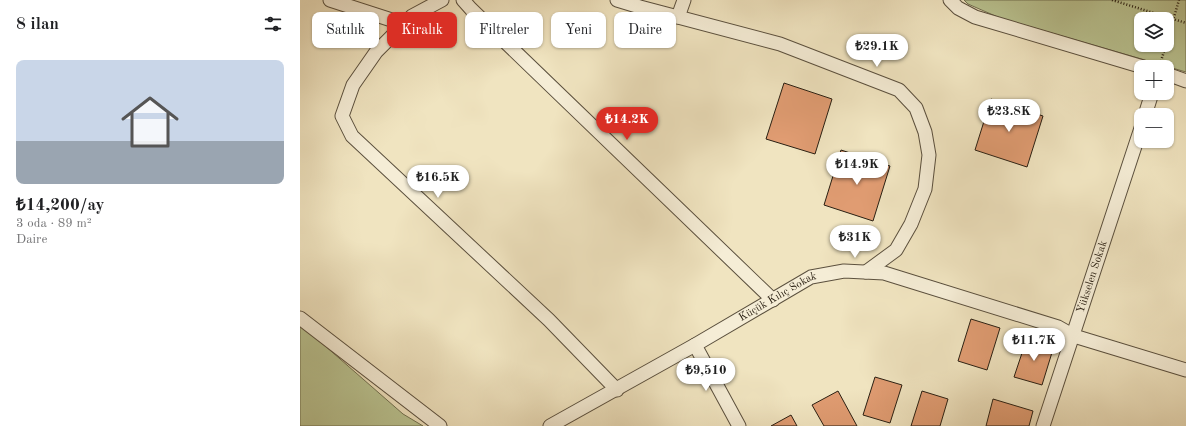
<!DOCTYPE html>
<html lang="tr">
<meta charset="utf-8">
<style>
body{margin:0;font-family:"Old Standard TT",serif;background:#f6f6f6;color:#202124;height:100vh;display:flex;flex-direction:column;font-size:15px;white-space:nowrap}
*{box-sizing:border-box;margin:0}
p{font-size:13px;color:#757577}
.icon{flex:none;width:22px;height:22px;fill:none;stroke:currentColor;stroke-width:2;stroke-linecap:round;stroke-linejoin:round}
.map{position:relative;flex:1;overflow:hidden}
.panel{display:flex;flex-direction:column;background:#fff;width:300px}
.panel>*{flex:none}
.guide{position:absolute;left:12px;top:12px;width:380px;height:36px;display:flex;gap:8px}
.controls{position:absolute;left:834px;top:12px;display:grid;gap:8px}
.controls a{display:grid;place-items:center;width:40px;height:40px;border-radius:8px;background:#fff;box-shadow:0 1px 3px #0004;font-size:20px}
.price{position:absolute;translate:-50% -34px;padding:0 9px;border-radius:14px;background:#fff;color:#222;font-size:13px;line-height:26px;filter:drop-shadow(0 1px 2px #0008)}
.price::after{content:'';position:absolute;left:50%;top:24px;width:12px;height:9px;margin-left:-6px;background:inherit;clip-path:polygon(0 0,100% 0,50% 100%)}
.price.active{background:#d93025;color:#fff}
ul{padding:0;list-style:none}
li{display:grid;align-content:center;gap:8px;height:212px;padding:0 16px}
li span{display:grid;place-items:center;height:124px;border-radius:8px;color:#555}
li>.icon{margin-inline-start:auto}
span .icon{width:72px;height:72px;fill:#fffc;stroke-width:1}
li b{font-size:17px}
h2{display:flex;justify-content:space-between;align-items:center;height:48px;padding:0 16px;font-size:17px}
.tag{padding:0 14px;border-radius:8px;background:#fff;box-shadow:0 1px 3px #0004;font-size:14px;line-height:36px}
.tag.active{background:#d93025;color:#fff}
main{display:flex;flex:1;min-height:0}
.map>svg:first-child{display:block}
.green{fill:#bac492;stroke:#727252;fill-rule:evenodd}
.building{fill:#e09c72;stroke:#291f12}
.lines{fill:none;stroke-linecap:round;stroke-linejoin:round}
.street-casing{stroke:#5b503e;stroke-width:15}
.path{stroke:#291f12;stroke-width:2.5;stroke-dasharray:1 2;stroke-linecap:butt}
.street{stroke:#f5edd6;stroke-width:13}
.labels{text-anchor:middle;dominant-baseline:central;stroke-width:4;stroke-linejoin:round;paint-order:stroke}
.street-label{font-size:11px;fill:#291f12;stroke:#f5edd6}
</style>
<main>
<section class="panel">
<h2>8 ilan<svg class="icon" aria-label="filters" viewBox="0 0 24 24"><path d="M4 7h16M4 17h16"/><circle cx="9" cy="7" r="2"/><circle cx="15" cy="17" r="2"/></svg></h2>
<ul>
<li><span style="background:linear-gradient(#c9d6e8 65%,#9aa5b1 0)"><svg class="icon" aria-label="home" viewBox="0 0 24 24"><path d="M3 11l9-7 9 7M6 9v11h12V9"/></svg></span><div><b>₺14,200/ay</b><p>3 oda · 89 m²</p><p>Daire</p></div></li>
</ul>
</section>
<div class="map">
<svg width="886" height="426" viewBox="0 0 886 426">
<rect width="100%" height="100%" fill="#f0e4c0"/>
<filter id="stains"><feTurbulence type="fractalNoise" baseFrequency=".005" numOctaves="4"/><feColorMatrix values="0 0 0 0 .2 0 0 0 0 .09 0 0 0 0 .02 0 0 0 .5 -.17"/></filter>
<radialGradient id="worn" r=".72"><stop offset=".6" stop-color="#630" stop-opacity="0"/><stop offset="1" stop-color="#630" stop-opacity=".3"/></radialGradient>
<!-- green -->
<g class="green">
<path d="M664,0H886V72L700,18L668,4ZM841,19H867V45H841Z"/>
<path d="M0,324L103,414L123,426H0Z"/>
</g>
<!-- building -->
<g class="building">
<path d="M484,83L532,99L515,154L466,139Z"/>
<path d="M691,99L743,116L727,167L675,150Z"/>
<path d="M541,150L590,166L573,221L524,205Z"/>
<path d="M671,319L700,328L687,370L658,361Z"/>
<path d="M727,338L754,346L742,385L714,377Z"/>
<path d="M575,377L602,385L590,423L563,415Z"/>
<path d="M538,391L557,426H524L512,405Z"/>
<path d="M622,391L648,399L640,426H611Z"/>
<path d="M693,399L733,411L729,426H686Z"/>
<path d="M491,415L497,426H471Z"/>
</g>
<g class="lines">
<!-- street casing -->
<g class="street-casing">
<g id="street">
<path d="M30,0L104,24"/>
<path d="M142,0L112,16L76,52L53,85L42,116L52,136L249,320L317,390"/>
<path d="M163,0L171,9L473,300"/>
<path d="M317,0L340,7L480,44L599,90L616,108L625,132L629,155L625,189L611,224L596,250L566,272"/>
<path d="M650,0L658,8L675,17L843,67"/>
<path d="M378,17L384,0"/>
<path d="M867,74L886,81"/>
<path d="M845,115L852,93"/>
<path d="M0,318L140,426"/>
<path d="M395,345L439,426"/>
<path id="s1" d="M250,426L395,345L511,277L544,271L584,273L758,327L774,336L886,370"/>
<path id="s2" d="M743,426L841,128"/>
</g>
</g>
<!-- path -->
<g class="path">
<path d="M812,0L886,23"/>
<path d="M867,41L879,0"/>
<path d="M861,61L866,45"/>
</g>
<!-- street -->
<use href="#street" class="street"/>
</g>
<g class="labels">
<!-- street labels -->
<g class="street-label">
<text stroke="none"><textPath href="#s2" startOffset="157">Yükselen Sokak</textPath></text>
<text stroke="none"><textPath href="#s1" startOffset="262">Küçük Kılıç Sokak</textPath></text>
</g>
</g>
<rect width="100%" height="100%" filter="url(#stains)"/>
<rect width="100%" height="100%" fill="url(#worn)"/>
</svg>
<div class="controls">
<a><svg class="icon" aria-label="layers" viewBox="0 0 24 24"><path d="M12 4l9 5-9 5-9-5zM3 14l9 5 9-5"/></svg></a>
<a>+</a>
<a>−</a>
</div>
<b class="price" style="left:577px;top:68px">₺29.1K</b>
<b class="price" style="left:709px;top:133px">₺23.8K</b>
<b class="price active" style="left:327px;top:141px">₺14.2K</b>
<b class="price" style="left:557px;top:186px">₺14.9K</b>
<b class="price" style="left:138px;top:199px">₺16.5K</b>
<b class="price" style="left:555px;top:259px">₺31K</b>
<b class="price" style="left:734px;top:362px">₺11.7K</b>
<b class="price" style="left:406px;top:392px">₺9,510</b>
<div class="guide">
<a class="tag">Satılık</a>
<a class="tag active">Kiralık</a>
<a class="tag">Filtreler</a>
<a class="tag">Yeni</a>
<a class="tag">Daire</a>
</div>
</div>
</main>
